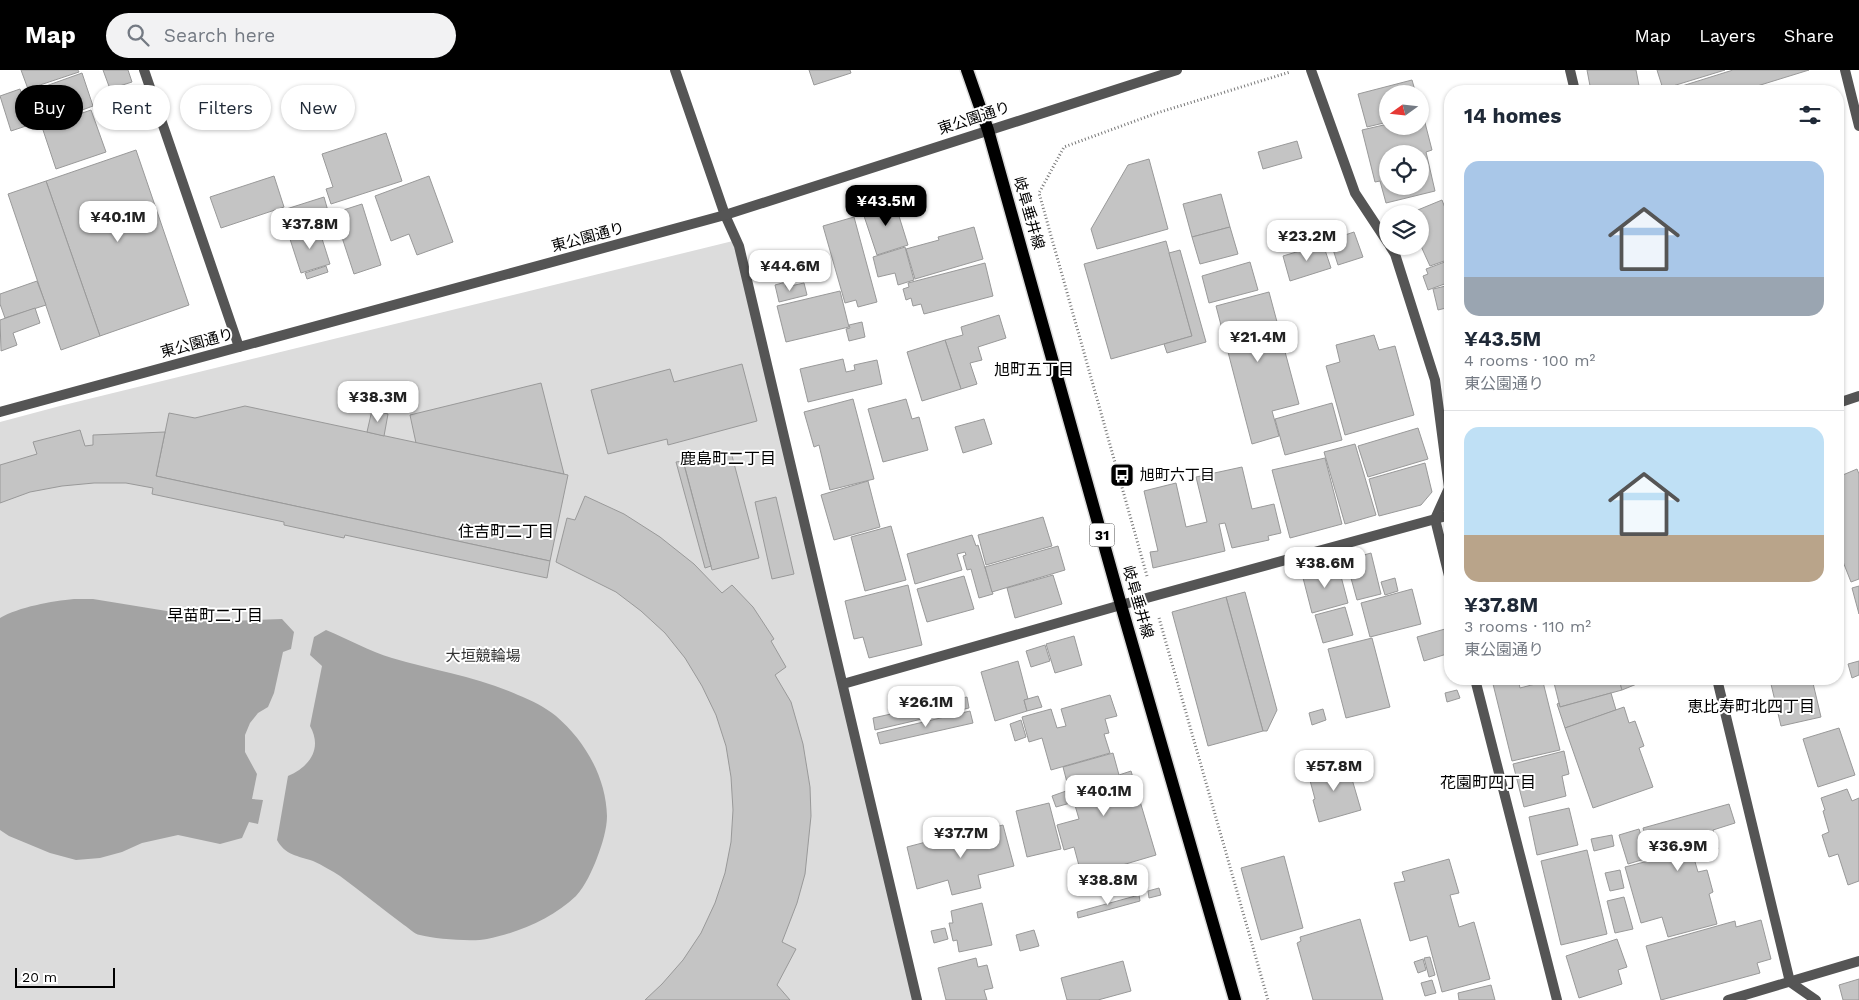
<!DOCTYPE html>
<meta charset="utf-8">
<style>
body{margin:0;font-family:"Work Sans","Noto Sans JP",sans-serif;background:#f2f2f3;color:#1f2937;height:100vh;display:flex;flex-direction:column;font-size:19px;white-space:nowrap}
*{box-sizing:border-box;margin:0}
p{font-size:16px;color:#747a83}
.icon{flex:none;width:28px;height:28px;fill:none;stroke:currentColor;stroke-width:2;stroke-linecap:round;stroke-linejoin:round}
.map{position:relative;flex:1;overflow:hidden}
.side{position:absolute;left:1444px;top:15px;width:400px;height:600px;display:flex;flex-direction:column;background:#fff;border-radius:20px;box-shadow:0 1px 4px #0004}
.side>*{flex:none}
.banner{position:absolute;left:15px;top:15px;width:475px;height:45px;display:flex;gap:10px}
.needle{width:32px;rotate:255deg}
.buttons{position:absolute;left:1379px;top:15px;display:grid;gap:10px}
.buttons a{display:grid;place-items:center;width:50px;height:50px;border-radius:50%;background:#fff;box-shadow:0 1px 4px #0004;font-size:25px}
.scale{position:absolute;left:15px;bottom:12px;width:100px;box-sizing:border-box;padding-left:5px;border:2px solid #000;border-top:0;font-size:14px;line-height:18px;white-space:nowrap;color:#000;-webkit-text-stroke:4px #fff;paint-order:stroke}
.price{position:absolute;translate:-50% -42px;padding:0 11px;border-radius:10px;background:#fff;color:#222;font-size:16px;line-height:32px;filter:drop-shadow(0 1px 2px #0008)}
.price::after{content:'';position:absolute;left:50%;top:30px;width:15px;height:11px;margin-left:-8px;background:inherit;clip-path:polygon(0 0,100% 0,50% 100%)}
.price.current{background:#000;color:#fff}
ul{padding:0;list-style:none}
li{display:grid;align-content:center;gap:10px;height:265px;padding:0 20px}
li+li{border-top:1px solid #e0e1e3}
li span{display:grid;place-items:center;height:155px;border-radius:15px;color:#555}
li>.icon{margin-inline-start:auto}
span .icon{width:90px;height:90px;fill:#fffc;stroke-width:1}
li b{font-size:21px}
h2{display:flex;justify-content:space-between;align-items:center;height:60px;padding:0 20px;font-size:21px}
.chip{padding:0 18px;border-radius:22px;background:#fff;box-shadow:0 1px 4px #0004;font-size:18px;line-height:45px}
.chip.current{background:#000;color:#fff}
header{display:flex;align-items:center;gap:30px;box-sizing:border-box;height:70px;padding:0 25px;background:#000;color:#fff}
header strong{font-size:24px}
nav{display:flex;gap:28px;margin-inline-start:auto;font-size:18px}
.search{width:350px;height:45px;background:#f2f2f3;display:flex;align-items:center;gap:12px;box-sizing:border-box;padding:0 18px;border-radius:28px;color:#747a83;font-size:19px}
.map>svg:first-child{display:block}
.green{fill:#dcdcdc}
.water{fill:#a3a3a3}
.building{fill:#c4c4c4;stroke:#999;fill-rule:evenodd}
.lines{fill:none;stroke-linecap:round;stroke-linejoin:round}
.primary-casing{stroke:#dbdbdb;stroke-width:15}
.path{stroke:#777;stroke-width:3;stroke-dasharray:1 2.5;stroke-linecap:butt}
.minor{stroke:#555;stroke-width:10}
.tertiary{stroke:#555;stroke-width:10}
.primary{stroke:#000;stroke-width:12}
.labels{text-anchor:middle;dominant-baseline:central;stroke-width:4;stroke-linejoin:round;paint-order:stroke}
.shield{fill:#fff;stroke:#4c4c4c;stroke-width:1}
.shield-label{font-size:14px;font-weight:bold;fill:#000}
.street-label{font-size:15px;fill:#000;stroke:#fff}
.poi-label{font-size:15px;fill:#000;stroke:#fff;text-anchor:start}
.park-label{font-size:15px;fill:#333;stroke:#fff}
.neighbourhood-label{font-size:16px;fill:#000;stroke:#fff}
</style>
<header>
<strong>Map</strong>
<div class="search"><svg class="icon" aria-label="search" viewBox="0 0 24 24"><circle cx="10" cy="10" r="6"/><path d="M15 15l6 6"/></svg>Search here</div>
<nav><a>Map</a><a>Layers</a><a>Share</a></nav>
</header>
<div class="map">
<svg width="1859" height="930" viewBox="0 0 1859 930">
<rect width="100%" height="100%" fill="#fff"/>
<!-- green -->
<path class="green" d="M737,170L917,930H0V352L60,336Z"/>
<!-- water -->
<g class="water">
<path d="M74,529H93L228,551L282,549L294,562L291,579L283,582L274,623L268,637L258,643L250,653L245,665V682L257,704L252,729L263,730L258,754L249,752L242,768L220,774L178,765L142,773L122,782L100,788L76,790L50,783L9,766L0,760V548C19,537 52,531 74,529Z"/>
<path d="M326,560C348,569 369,581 392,588C435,601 476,606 518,625C531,630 545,637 556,646C585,671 606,707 607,746C607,759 602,775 597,788C592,801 585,816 576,826C553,848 518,863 487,869C473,872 435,869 420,865C414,864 409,858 404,855C382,839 362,822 340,806C332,801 322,795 313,791C298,786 285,785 277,770L288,706C309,697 323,679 310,656L322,596L310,585L314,567Z"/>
</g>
<!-- building -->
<g class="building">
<path d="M21,0H78L79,2L28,19Z"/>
<path d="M103,0H128L132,12L110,19Z"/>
<path d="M809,0H850L851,3L814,15Z"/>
<path d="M1587,0H1636L1640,21H1591Z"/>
<path d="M1657,0H1725L1663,19Z"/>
<path d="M1733,0H1809L1741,21H1666Z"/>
<path d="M82,3L93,36L44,54L32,21Z"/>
<path d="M1412,10L1416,24H1388V52L1367,57L1358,24Z"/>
<path d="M20,19L32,54L11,61L0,26Z"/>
<path d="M91,40L106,82L56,99L42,57Z"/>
<path d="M1423,45L1432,80L1426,82L1435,121L1386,133L1380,111L1375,112L1362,60L1388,54V56H1420V46ZM1388,84H1420V116H1388Z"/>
<path d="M386,63L402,111L331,134L326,119L333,117L322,84Z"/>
<path d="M1297,71L1302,88L1263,99L1258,82Z"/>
<path d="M136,80L189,235L100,266L46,111Z"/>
<path d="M1149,89L1168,159L1097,179L1091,159L1128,95Z"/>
<path d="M274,106L284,137L221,158L210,127Z"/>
<path d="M429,106L453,172L417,185L409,164L391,171L375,126Z"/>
<path d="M46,111L100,266L61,280L8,124Z"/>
<path d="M1221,124L1230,157L1192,167L1183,134Z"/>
<path d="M324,127L330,148L287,162L280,141Z"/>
<path d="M897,129L901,142L898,143L908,175L877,185L862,140Z"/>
<path d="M1442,130L1450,151V189L1430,196L1420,174V144H1408Z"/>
<path d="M362,134L381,195L354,204L334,143Z"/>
<path d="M854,147L877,232L858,237L856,230L845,233L823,156Z"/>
<path d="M318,156L330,194L301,203L289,166Z"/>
<path d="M974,157L983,189L915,209L906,179L939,170L938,167Z"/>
<path d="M1230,157L1238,184L1200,194L1192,167Z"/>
<path d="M1354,162L1363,187L1338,195L1330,170Z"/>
<path d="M1166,171L1192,266L1111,289L1084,194Z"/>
<path d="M1323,174L1331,198L1290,211L1283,186Z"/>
<path d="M905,177L914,210L898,215L895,203L878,207L873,187Z"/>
<path d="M1180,180L1206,272L1167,283L1164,274L1192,266L1169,183Z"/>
<path d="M1450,190V212L1428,220L1423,206L1428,204L1426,199Z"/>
<path d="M1250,192L1258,220L1209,233L1202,206Z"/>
<path d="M985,193L993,226L924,244L921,234L913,236L911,228L906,230L903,219L909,217L908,213Z"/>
<path d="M326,196L328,202L307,209L305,203Z"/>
<path d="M37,211L46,235L5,248L0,234V224Z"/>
<path d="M786,212V217L804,213L807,225L779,232L775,215Z"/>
<path d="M1450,215V237L1438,240L1433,219Z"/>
<path d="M840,221L849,257L786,272L777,236Z"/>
<path d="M1269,222L1299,334L1272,341L1279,366L1252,374L1216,236Z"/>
<path d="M35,238L40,253L13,263L17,275L1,281L0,250Z"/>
<path d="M999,245L1006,268L978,277L982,290L970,293L977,314L961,319L945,270L963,265L961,257Z"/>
<path d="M862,252L865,267L849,271L846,259L850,258L849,255Z"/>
<path d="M1374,265L1379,280L1395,276L1414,345L1345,365L1326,296L1340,292L1336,275Z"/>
<path d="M945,270L961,319L922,331L907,282Z"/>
<path d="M843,289L846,302L855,300L854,295L877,290L882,314L808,332L800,299Z"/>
<path d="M742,294L757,351L668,375L667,369L608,384L591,320L670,299L674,312Z"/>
<path d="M541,313L564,404L416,373L410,345Z"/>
<path d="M853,329L874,409L830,420L819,375L814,377L804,342Z"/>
<path d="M906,329L912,349L919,347L928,380L883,392L868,339Z"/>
<path d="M1332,333L1342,370L1285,385L1275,349Z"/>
<path d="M245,336L568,405L550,491L156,406L169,343L195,348Z"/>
<path d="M372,340L388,344L384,366L367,362Z"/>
<path d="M984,349L992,374L963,383L955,357Z"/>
<path d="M1418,358L1428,389L1368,407L1358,376Z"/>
<path d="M80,360L85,376L93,375V365L165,362L156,406L550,491L547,508L345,465L344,468L284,455V452L152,424L153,418L126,413H94L62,416L30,422L0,433V395L37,384L33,372Z"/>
<path d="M1355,374L1376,445L1345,454L1324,382Z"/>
<path d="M731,382L759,488L712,500L684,394Z"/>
<path d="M1325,388L1342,454L1290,468L1272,400Z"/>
<path d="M683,391L711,496L705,498L676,392Z"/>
<path d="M1425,393L1432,422L1421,435L1379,446L1369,409Z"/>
<path d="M1242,397L1252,439L1274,434L1281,463L1268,466L1269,470L1232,478L1225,453L1219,454L1225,481L1153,498L1150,482L1158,481L1144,421L1176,413L1186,457L1207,452L1196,407Z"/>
<path d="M1857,399L1859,404V509L1851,512L1838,479V407Z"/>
<path d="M868,411L880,457L834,470L821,425Z"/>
<path d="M585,426L624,444L660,467L694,494L722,523L732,515L753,537L774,569L771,571L786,597L775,605L791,632L803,674L810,717L811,746L805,804L797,833L782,872L796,879L777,915L790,930H645L662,914L683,890L701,863L715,833L725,803L731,772L733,740L731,707L726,676L716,645L702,616L685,588L665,563L641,541L616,522L556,492L567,448L575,450Z"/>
<path d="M776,427L794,504L772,509L755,432Z"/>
<path d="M1043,447L1052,476L986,495L978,465Z"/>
<path d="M891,456L906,510L865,521L851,467Z"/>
<path d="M972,465L976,476L978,475L993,524L979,528L971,499L967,500L963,486L966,485L965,482L957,484L962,500L915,514L907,484Z"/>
<path d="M1058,476L1065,500L992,522L985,497Z"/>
<path d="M1371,483L1381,524L1357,530L1346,490Z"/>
<path d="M1338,495L1348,533L1312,543L1302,504Z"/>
<path d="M1053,505L1062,534L1015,548L1007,518Z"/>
<path d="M964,506L974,539L927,552L917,519Z"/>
<path d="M1395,508L1398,521L1385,525L1381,512Z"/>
<path d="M908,515L922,575L869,588L863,567L854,569L845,531Z"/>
<path d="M1859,516V544L1852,518Z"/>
<path d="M1412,519L1421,554L1370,567L1361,533Z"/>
<path d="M1245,522L1277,640L1267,661H1263L1226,527Z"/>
<path d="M1226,527L1263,661L1208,676L1172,542Z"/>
<path d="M1345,537L1353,565L1323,573L1315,545Z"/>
<path d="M1445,559L1450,583L1424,591L1417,567Z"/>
<path d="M1074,566L1082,595L1055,603L1046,574Z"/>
<path d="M1372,568L1390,637L1346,648L1328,579Z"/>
<path d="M1045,575L1050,591L1031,597L1026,581Z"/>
<path d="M1018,591L1028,629L1024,630L1027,641L995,651L981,602Z"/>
<path d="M1859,591V605L1852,608L1848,594Z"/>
<path d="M1518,609L1520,618L1543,612L1560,680L1512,691L1493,614Z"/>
<path d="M1553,609H1619L1622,620L1560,637Z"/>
<path d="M1619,609H1649L1622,620Z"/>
<path d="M1775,609H1812L1821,647L1781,656L1770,610Z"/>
<path d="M1457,620L1460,628L1447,632L1445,623Z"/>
<path d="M1611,623L1616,640L1565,658L1557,634L1559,633L1560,637Z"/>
<path d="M1110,625L1117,646L1105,649L1109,663L1104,664L1110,683L1051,700L1042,668L1029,672L1022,647L1051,639L1057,658L1066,656L1061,639Z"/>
<path d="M1038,626L1042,637L1027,641L1024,630Z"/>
<path d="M967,627L969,638L875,660L873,648Z"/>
<path d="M1624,637L1629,653L1635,651L1644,676L1639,678L1653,717L1593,738L1565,658Z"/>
<path d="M1323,639L1326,650L1312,655L1309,643Z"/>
<path d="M970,641L973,653L880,674L877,663Z"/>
<path d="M1021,650L1026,667L1015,671L1010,654Z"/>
<path d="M1839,658L1855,705L1818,717L1803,669Z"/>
<path d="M1564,681L1569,704L1562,706L1566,726L1524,737L1513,694Z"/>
<path d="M1113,683L1119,705L1131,701L1156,785L1082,807L1074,777L1064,780L1057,755L1079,749L1074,732L1056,737L1052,726L1069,720L1063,697Z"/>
<path d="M1347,692L1361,740L1319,752L1313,730L1315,729L1308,703Z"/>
<path d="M1847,719L1852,731L1859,728V811L1848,815L1838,784L1829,787L1822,765L1829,762L1823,741L1825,740L1821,728Z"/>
<path d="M1049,733L1061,779L1027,787L1016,741Z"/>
<path d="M1729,734L1735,753L1713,760L1718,779L1693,785L1698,802L1707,800L1713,822L1709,824L1717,854L1668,867L1662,847L1641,853L1625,797L1652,790L1643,758Z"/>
<path d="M1569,738L1578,775L1537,785L1529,747Z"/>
<path d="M1003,755L1014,796L978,805L981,818L952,825L948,810L917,819L907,777L983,757L984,760Z"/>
<path d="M1639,759L1648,788L1628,794L1619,765Z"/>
<path d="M1612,765L1614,776L1594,781L1591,769Z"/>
<path d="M1587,780L1607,864L1561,875L1541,791Z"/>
<path d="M1284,786L1303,858L1261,870L1241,798Z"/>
<path d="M1449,789L1459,823L1450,825L1459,857L1474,852L1490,909L1442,922L1427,866L1410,871L1394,813L1405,811L1402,802Z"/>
<path d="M1620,800L1624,818L1610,821L1605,803Z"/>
<path d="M1159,818L1161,825L1149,828L1148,821Z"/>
<path d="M1139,825L1140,831L1078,848L1077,842Z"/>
<path d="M1624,827L1633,859L1615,863L1607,831Z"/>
<path d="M982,833L992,875L959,882L957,870L953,871L949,853H953L951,841Z"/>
<path d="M1360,849L1383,930H1313L1297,873L1301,871L1300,867Z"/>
<path d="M1761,850L1771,889L1757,893L1760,903L1661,930L1646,876L1735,851L1736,857Z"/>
<path d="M945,858L948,869L934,873L931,861Z"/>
<path d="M1034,860L1039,876L1020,881L1016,865Z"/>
<path d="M1617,869L1627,897L1618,900L1622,914L1579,928L1566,886Z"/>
<path d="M1430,887L1435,905L1429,907L1424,888Z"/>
<path d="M976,888L978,897L987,895L993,918L984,920L987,930H946L938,898Z"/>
<path d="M1423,889L1426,900L1418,903L1414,892Z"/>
<path d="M1123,891L1131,921L1098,930H1067L1061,908Z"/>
<path d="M1859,909V930H1843L1839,915Z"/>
<path d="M1432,910L1436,923L1425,926L1421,913Z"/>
<path d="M1491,915L1495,930H1459L1458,923Z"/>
</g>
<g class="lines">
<!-- primary casing -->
<g class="primary-casing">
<path id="primary" d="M967,0L988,60L1121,535L1235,930"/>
</g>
<!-- path -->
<g class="path">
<path d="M1147,506L1039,123L1064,77L1157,43L1290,2"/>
<path d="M1159,548L1268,930"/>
</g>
<!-- minor -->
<g class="minor">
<path d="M144,0L239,277"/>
<path d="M675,0L725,145L739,176L917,930"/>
<path d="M1311,0L1355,123L1388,173"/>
<path d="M1570,0L1575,21"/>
<path d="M1845,0L1859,56"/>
<path d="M1390,176L1395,184L1435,310L1449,418L1435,449L1450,510"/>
<path d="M1838,333L1859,326"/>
<path d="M1475,609L1557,930"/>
<path d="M1717,609L1790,912L1816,930"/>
<path d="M843,614L1121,535L1450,445"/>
<path d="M1728,930L1859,891"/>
</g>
<!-- tertiary -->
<path class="tertiary" d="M0,342L725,145L1177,0"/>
<!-- primary -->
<use href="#primary" class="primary"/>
</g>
<!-- icons -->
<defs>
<g id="bus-square" transform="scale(1.25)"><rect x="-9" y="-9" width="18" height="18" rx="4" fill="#000" stroke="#fff"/><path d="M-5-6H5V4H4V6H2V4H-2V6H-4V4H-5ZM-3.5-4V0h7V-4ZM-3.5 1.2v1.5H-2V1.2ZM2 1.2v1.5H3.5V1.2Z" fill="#fff"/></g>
</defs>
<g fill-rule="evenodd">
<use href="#bus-square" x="1122" y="405"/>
</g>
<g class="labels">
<!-- shield labels -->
<rect class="shield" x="1089.5" y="453.5" width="25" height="23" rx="4"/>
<g class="shield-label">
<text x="1102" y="465">31</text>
</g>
<!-- street labels -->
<g class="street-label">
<text transform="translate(974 48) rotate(-18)">東公園通り</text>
<text transform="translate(1029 143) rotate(74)">岐阜垂井線</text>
<text transform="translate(588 167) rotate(-15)">東公園通り</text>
<text transform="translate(197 273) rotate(-15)">東公園通り</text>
<text transform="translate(1138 532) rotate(74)">岐阜垂井線</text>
</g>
<!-- poi labels -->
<g class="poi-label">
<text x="1140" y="405">旭町六丁目</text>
</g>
<!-- park labels -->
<g class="park-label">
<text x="483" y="586">大垣競輪場</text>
</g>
<!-- neighbourhood labels -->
<g class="neighbourhood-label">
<text x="1034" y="299">旭町五丁目</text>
<text x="728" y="388">鹿島町二丁目</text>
<text x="506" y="461">住吉町二丁目</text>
<text x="215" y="545">早苗町二丁目</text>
<text x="1751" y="636">恵比寿町北四丁目</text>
<text x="1488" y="712">花園町四丁目</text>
</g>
</g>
</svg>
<div class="buttons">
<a><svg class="needle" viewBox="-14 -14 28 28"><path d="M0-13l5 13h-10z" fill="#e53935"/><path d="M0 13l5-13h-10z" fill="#747a83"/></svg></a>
<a><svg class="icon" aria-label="locate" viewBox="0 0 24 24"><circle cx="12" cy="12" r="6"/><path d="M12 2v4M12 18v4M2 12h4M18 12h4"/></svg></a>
<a><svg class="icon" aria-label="layers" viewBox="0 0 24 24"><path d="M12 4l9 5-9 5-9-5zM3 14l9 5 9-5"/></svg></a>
</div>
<div class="scale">20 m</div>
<b class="price current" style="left:886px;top:157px">¥43.5M</b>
<b class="price" style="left:118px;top:173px">¥40.1M</b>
<b class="price" style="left:310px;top:180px">¥37.8M</b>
<b class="price" style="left:1307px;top:192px">¥23.2M</b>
<b class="price" style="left:790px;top:222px">¥44.6M</b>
<b class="price" style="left:1258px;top:293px">¥21.4M</b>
<b class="price" style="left:378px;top:353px">¥38.3M</b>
<b class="price" style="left:1325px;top:519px">¥38.6M</b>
<b class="price" style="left:926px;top:658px">¥26.1M</b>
<b class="price" style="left:1334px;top:722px">¥57.8M</b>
<b class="price" style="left:1104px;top:747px">¥40.1M</b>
<b class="price" style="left:961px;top:789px">¥37.7M</b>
<b class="price" style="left:1678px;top:802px">¥36.9M</b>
<b class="price" style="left:1108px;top:836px">¥38.8M</b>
<div class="banner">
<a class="chip current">Buy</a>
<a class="chip">Rent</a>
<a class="chip">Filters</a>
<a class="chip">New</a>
</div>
<section class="side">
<h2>14 homes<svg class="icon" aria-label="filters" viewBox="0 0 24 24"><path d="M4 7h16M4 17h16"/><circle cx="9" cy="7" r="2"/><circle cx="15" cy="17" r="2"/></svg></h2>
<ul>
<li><span style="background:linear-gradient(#a9c7e8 75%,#9aa5b1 0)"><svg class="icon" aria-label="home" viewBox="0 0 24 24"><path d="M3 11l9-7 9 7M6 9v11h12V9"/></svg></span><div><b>¥43.5M</b><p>4 rooms · 100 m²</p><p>東公園通り</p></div></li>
<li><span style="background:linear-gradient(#bfe0f5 70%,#b9a48a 0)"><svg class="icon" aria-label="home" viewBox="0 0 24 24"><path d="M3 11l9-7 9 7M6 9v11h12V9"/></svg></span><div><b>¥37.8M</b><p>3 rooms · 110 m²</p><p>東公園通り</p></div></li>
</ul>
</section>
</div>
